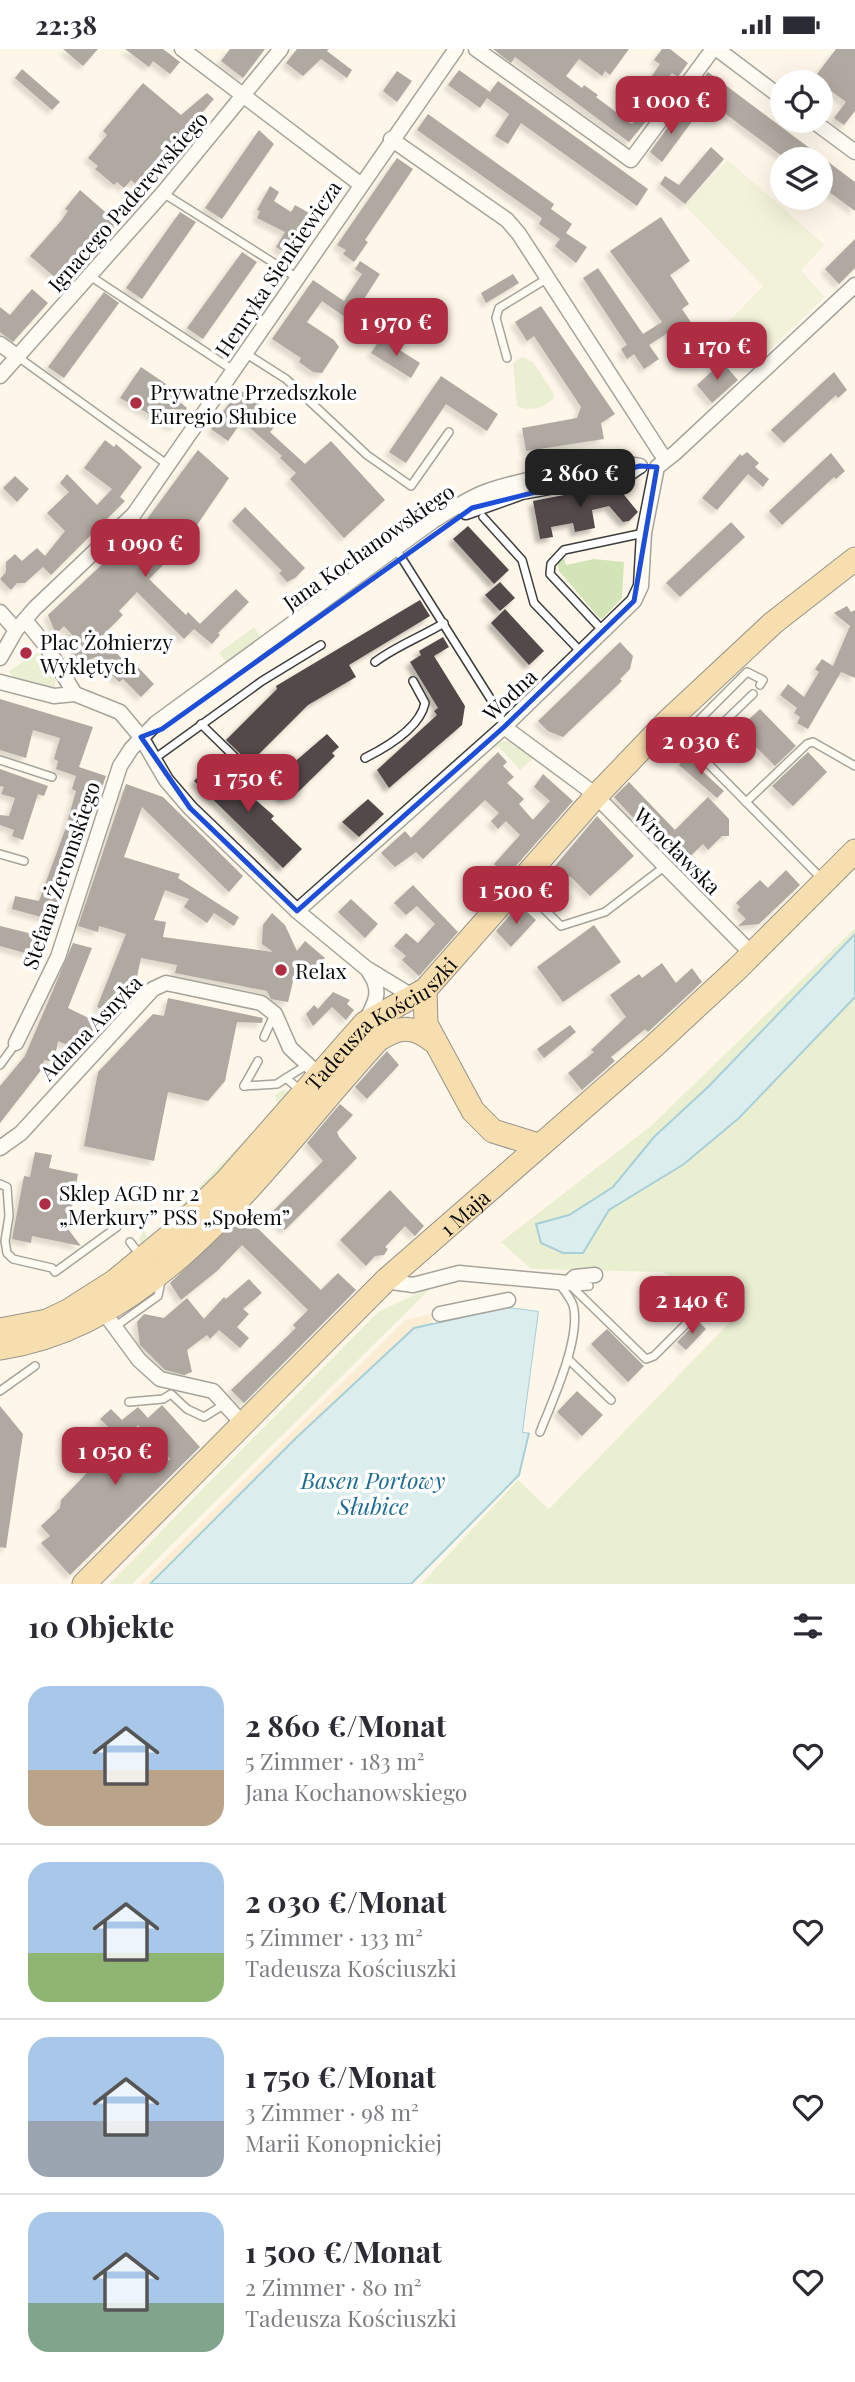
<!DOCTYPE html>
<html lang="de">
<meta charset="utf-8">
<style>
body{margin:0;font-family:"Playfair Display",serif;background:#f2f2f3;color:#2b2b33;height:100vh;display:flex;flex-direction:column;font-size:26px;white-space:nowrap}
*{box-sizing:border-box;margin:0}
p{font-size:23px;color:#7c7c81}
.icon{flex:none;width:38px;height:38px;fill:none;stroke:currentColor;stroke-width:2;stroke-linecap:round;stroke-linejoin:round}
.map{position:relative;height:1535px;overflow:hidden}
.sheet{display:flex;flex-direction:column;background:#fff;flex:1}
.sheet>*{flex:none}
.tools{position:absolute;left:770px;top:21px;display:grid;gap:14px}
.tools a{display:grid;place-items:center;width:63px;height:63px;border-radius:50%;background:#fff;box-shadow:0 7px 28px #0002;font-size:35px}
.price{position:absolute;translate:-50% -60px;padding:0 16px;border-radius:14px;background:#af2d42;color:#fff;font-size:23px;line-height:46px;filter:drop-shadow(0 2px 4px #0008)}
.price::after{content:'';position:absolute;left:50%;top:42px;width:21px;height:16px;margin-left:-10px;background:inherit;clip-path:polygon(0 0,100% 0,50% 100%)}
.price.on{background:#222;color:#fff}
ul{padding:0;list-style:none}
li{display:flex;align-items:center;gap:21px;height:175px;padding:0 28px}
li+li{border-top:2px solid #e1e1e2}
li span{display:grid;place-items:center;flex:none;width:196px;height:140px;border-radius:21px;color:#555}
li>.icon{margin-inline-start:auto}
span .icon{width:84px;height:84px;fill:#fffc;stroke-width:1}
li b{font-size:30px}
h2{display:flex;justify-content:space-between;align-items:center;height:84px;padding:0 28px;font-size:30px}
.status{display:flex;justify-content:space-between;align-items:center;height:49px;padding:0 35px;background:#fff;direction:ltr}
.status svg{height:19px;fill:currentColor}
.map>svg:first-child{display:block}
.green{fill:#d3e5b6}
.sand{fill:#f6e1b9}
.pitch{fill:#e4ecc7}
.water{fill:#b2e1f1;stroke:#3e9dc3;stroke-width:2}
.pier{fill:#fef7e9}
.building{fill:#524a48;filter:url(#shadow)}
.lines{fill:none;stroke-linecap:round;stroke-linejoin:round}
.lane-casing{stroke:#3d3d3d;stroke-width:10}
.street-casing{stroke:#3d3d3d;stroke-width:17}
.primary-casing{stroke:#1b1b1b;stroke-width:25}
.lane{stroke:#fff;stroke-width:7}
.street{stroke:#fff;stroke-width:14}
.primary{stroke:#efbf68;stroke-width:23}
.marked{fill:none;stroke:#1d4ed8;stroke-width:5;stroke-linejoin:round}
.poi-dot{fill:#af2d42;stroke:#fff;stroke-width:2.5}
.labels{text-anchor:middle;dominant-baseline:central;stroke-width:7;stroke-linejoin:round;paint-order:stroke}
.street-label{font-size:21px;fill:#0a0a0a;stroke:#fff}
.poi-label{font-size:21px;fill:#0a0a0a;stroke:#fff;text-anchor:start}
.water-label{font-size:23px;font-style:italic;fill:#1e6c92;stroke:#fff}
</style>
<div class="status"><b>22:38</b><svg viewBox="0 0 49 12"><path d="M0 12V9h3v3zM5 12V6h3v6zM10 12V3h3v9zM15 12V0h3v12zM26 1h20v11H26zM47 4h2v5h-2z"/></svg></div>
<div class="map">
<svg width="855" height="1535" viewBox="0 0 855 1535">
<defs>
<filter id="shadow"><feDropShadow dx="-4.5" dy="4.5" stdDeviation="2" flood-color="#0004"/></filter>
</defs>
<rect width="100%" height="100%" fill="#fef7e9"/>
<!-- green -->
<g class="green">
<path d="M522,308L533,313L553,343L554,349C545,359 529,363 517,357L513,314Z"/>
<path d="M564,509L566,516L594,510L624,513L622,549L603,569L600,570L559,522L557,512Z"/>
<path d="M254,578L264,592L229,617L219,604Z"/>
<path d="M42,601L56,628L55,638L15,631L9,622Z"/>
<path d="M509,692L534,709L520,721L499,698L492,700L500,693Z"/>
<path d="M855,879V885L709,1037L654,1088L613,1138L569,1166L537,1174L583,1204L609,1161L684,1115L739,1069L855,948V1535H421L518,1431L549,1460L735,1268L663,1223L531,1220L501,1193L652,1076Z"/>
<path d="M283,1041L293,1043L233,1113L142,1199L139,1190L144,1180L147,1188L155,1183L278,1057L275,1046Z"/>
<path d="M433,1237L132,1535H109L378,1263Z"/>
</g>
<!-- sand -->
<path class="sand" d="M431,1265L433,1274L421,1276L404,1287L296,1389L150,1535H139L405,1271Z"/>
<!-- pitch -->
<path class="pitch" d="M728,111L825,196L801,221L825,248L758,312L754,302L728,273L763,237L684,156Z"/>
<!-- water -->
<g class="water">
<path d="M855,885V948L739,1069L684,1115L609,1161L583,1204H563L541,1194L536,1175L569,1166L613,1138L654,1088L709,1037Z"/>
<path d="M508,1258L539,1262L523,1383L529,1384L519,1426L411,1535H150L296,1389L414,1279Z"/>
</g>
<!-- pier -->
<path class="pier" d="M508,1255L539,1259L542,1263L527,1380L532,1384L523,1383L539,1262L508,1258L433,1274L432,1271Z"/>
<!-- building -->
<g class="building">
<path d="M63,0H98L83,17Z"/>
<path d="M125,0H163L180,13L170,25L153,12L149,18Z"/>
<path d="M230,0H265L243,29L221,12Z"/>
<path d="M297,0H329L327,2L352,21L347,29L321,10L303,27L286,14Z"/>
<path d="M493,0H629L610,26L605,22L602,27L579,10L566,27L582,39L584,36L598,46L596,48L632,75L648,55L640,45L660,15L654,11L662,0H670L688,14L678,28L672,24L659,41L662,43L656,50L661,54L629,93L515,8L511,14Z"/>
<path d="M836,0H855V62L844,76L834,69L846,53L814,29Z"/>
<path d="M22,20L60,53L52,61L15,29Z"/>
<path d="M459,21L490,43L498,32L648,140L637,157L521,74L508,95L495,87L509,65L487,49L480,59L448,36Z"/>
<path d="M397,22L412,32L397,53L383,42Z"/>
<path d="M708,23L855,133V162L821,137V110H786L719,60L722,55L698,36Z"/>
<path d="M143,34L181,66L207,44L214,50L201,65L207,71L145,143L131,131L124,139L117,133L114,136L95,120L98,117L88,109L107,86L103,82Z"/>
<path d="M680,61L693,71L662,113L650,103Z"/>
<path d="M428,65L554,155L551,160L572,175L566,184L587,198L576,214L555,197L560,190L539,175L542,169L417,81Z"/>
<path d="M259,81L274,95L222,170L205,159Z"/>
<path d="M711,98L724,110L685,155L660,135L665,127L679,136Z"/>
<path d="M397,109L413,120L365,191L368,193L354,213L343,205L346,201L337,196Z"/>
<path d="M270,137L279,143L274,152L291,163L295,156L318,169L292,208L276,198L285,183L257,169L260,162L257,161Z"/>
<path d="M80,141L118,174L63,235L30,207L61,172L68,162L65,160Z"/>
<path d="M180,163L196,173L142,250L126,239Z"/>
<path d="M661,168L690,212L670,226L689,255L682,260L708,298L688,312L669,283L649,296L659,310L644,320L634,305L627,310L621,300L627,296L583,229L598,219L643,285L662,273L610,202Z"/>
<path d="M855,190V219L839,235L825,220Z"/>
<path d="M242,203L257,213L203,290L187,279Z"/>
<path d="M360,212L380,225L357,261L362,264L355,275L322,252L307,273L334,291L339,298L322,324L313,323L299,313L301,309L272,290L313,231L344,252L362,225L355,220Z"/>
<path d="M513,225L519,234L486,254L481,244Z"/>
<path d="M32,240L48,254L13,293L0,283V258L10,266Z"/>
<path d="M104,243L119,254L64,329L48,318Z"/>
<path d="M541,257L615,365L601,374L604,390L526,402L522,379L577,369L581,358L534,287L527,292L515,273Z"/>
<path d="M381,289L420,314L411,329L371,304Z"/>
<path d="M722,313L738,331L712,354L697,336Z"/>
<path d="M141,318L166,335L163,339L187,359L173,378L120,349Z"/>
<path d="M834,323L847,341L838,349L836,346L784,394L771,381Z"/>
<path d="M441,327L498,365L487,382L446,355L406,414L389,403Z"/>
<path d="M239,340L267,361L265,365L276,376L270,383L305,415L331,392L385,451L344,489L290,430L296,424L280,409L282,407L242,372L228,392L211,380Z"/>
<path d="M105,391L114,398L116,395L142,418L120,448L125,452L51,526L43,518L25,534H17L11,541L0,530L6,523V513L15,505L22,512L37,499L45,507L65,482L47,464L69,443L60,434L67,425L97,456L112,440L84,419Z"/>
<path d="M198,401L229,429L186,492L165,479L151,501L164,515L149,530L186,566L188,563L200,575L236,540L249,553L218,584L220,586L212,595L194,580L184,590L137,543L119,562L123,566L101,588L131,619L135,615L154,635L141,648L123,630L119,633L95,608L73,620L66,608L83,598L64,577L56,585L48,566L139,481Z"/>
<path d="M747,403L759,414L755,418L769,430L763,438L748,425L717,461L702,449L740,405L742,407Z"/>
<path d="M831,404L845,422L836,430L834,428L782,476L769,462Z"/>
<path d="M15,427L29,440L17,453L3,439Z"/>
<path d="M616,436L638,463L629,472L623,473L609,457L592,461L595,479L575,483L573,474L551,478L553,488L540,490L533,452Z"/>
<path d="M245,458L305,519L295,529L287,533L279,524L282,522L232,472Z"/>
<path d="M731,473L745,488L680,548L666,534Z"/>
<path d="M468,477L509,521L494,535L453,490Z"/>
<path d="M500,533L515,549L500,562L485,546Z"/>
<path d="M420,551L430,567L349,616L356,628L308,656L250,714L226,691L277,640L276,637Z"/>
<path d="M847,557L851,563L855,561V629L841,623L808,680L797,674L800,668L794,664L797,659L780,646L788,635L804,648L819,623L815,620L822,610L833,617L850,577L834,564Z"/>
<path d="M505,560L544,602L529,616L491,574Z"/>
<path d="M443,588L449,598L434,607L465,657L462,676L389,739L377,721L437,666L434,662L438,659L410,613L421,606L419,602Z"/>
<path d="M620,593L633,607L630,620L620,630L622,632L563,688L548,682L538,672Z"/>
<path d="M0,650L93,678L79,718L106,727L56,872L12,860L15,847L39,852L65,781L76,742L72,740L76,727L56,720L58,712L54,710L60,689L33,681L26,709L0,701Z"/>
<path d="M760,660L796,697L775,717L749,691L735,705L724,694Z"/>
<path d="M327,685L339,698L332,704L335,707L296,745L283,750L271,737L276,729Z"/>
<path d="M498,703L507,713L503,717L514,728L507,734L524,750L519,755L533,771L550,752L534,738L543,725L573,752L507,827L494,815L520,786L506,772L498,780L491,772L499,764L485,751L423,810L416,803L395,818L381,804L405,782L411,789Z"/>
<path d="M808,703L827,723L793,757L772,737Z"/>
<path d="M687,708L724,742L717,749L679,716Z"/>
<path d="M213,713L274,767L271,770L302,800L283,819L194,732Z"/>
<path d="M0,720L48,737L44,747L38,745L23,791L12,787L14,781L0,776V766L9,767L15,749L1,745L4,738L0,737Z"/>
<path d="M629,733L675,781L708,748L729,770V787H722L708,801L703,795L679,818L614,748Z"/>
<path d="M126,735L163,748L243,827L229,843L142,758L124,808L180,825L178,829L239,868L234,877L214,864L207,874L184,858L189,850L165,841L154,871L166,873L163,888L273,903L262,895L263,876L272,864L285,876L297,902L305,892L325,909L310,927L297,916L288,953L271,950L267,942L175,924L177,916L141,909L135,937L110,964L97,958L126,885L99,877L98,883L78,877Z"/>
<path d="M368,750L384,765L359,788L342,773Z"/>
<path d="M597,767L634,807L590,847L570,827L563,836L550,823Z"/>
<path d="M786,821L800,836L759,875L738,877L746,870L737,861L740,858L736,854L760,831L768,839Z"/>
<path d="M413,836L458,883L419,927L402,911L406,907L394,897L406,884L418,894L435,875L417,857L406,866L394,854Z"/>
<path d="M351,850L378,875L365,889L338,863Z"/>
<path d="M519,856L536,871L511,898L496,882Z"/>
<path d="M594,876L621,913L563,953L537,918Z"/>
<path d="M0,877L41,887L36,907L0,897Z"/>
<path d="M73,894L92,899L68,959L99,974L79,1001L58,992L54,1013L44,1011L42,1020L0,1074V1037L25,1007Z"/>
<path d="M662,914L676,934L692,919L702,933L648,983L645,980L611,1008L615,1012L582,1041L568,1024L594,1003L591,1001L626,968L610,946L639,925L642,929Z"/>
<path d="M333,943L350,951L347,955L354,961L346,971L332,958L313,977L306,965L314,956L318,960Z"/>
<path d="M168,949L263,969L262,974L237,973L225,1032L208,1052L168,1043L154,1112L84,1097L98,1023L153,965L164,967Z"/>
<path d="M570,976L576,983L544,1009L537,1000Z"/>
<path d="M387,1002L399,1016L367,1050L355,1038Z"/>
<path d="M340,1055L353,1066L337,1083L339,1088L357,1109L285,1181L269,1166L323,1112L307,1094Z"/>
<path d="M35,1103L52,1106L49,1119L78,1125L68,1180L81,1197L32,1187L31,1194L12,1190L24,1127L30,1128Z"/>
<path d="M390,1141L424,1177L415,1187L405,1177L385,1198L388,1200L384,1206L375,1207L366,1217L340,1191Z"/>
<path d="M243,1165L321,1241L338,1224L356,1241L244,1354L231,1341L296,1279L293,1276L308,1261L242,1196L217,1222L181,1251L170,1234Z"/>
<path d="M249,1230L262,1244L243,1260L249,1265L237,1278L249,1289L240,1299L219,1281L210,1290L207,1286L187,1301L192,1323L184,1326L165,1321L140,1296L137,1273L144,1265L164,1269L187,1249L204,1270L224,1248L226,1250Z"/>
<path d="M698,1272L706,1280L686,1301L677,1293Z"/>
<path d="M607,1280L644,1317L628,1333L591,1295Z"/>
<path d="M577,1342L603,1366L582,1387L557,1363Z"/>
<path d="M162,1356L200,1398L70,1526L41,1494L50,1487L41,1477L60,1459L61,1451L106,1404L109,1407L125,1392L132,1399L124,1407L171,1411L138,1376L123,1392L100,1370L111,1360L122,1371L138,1358L148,1369Z"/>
<path d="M0,1357L23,1385L6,1499L0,1498Z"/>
</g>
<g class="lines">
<!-- lane casing -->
<g class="lane-casing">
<g id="lane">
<path d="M163,144L296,228"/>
<path d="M90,227L233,321"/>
<path d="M245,304L286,330L367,406L411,437L449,383"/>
<path d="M18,308L168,416"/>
<path d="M507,309L496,269L499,259L548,229"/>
<path d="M483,468L522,511L534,554L581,603"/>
<path d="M396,500L495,657L504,677"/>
<path d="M604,583L550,525L551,515L564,501L644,484"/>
<path d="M375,613C396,597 421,588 444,574"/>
<path d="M201,675L249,722"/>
<path d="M670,676L822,830"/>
<path d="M682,688L747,623L763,631L760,636"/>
<path d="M695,701L753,645"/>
<path d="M365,709C387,698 420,679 425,654L413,632"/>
<path d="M154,710L262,632L321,596"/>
<path d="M0,711L52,728"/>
<path d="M746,753L807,695L813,693L855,717"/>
<path d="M0,805L24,812"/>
<path d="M522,838L561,877L605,863L664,818"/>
<path d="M264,988L274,966"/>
<path d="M0,1016L16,994"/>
<path d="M286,1029L307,1016"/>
<path d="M244,1037L277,1035L286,1029L300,1041"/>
<path d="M244,1037L258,1012"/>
<path d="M0,1135L7,1138L9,1167L5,1192L7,1204L13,1210L52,1219L55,1223L117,1178"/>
<path d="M130,1193L141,1207"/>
<path d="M569,1235L646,1310L654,1307L696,1265"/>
<path d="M574,1238L589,1237"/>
<path d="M116,1277L158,1247L162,1227"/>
<path d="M568,1310L611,1351"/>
<path d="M0,1342L35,1317"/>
<path d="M129,1353L163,1350L171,1345L187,1360L204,1368L225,1355"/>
<path d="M540,1383C552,1353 582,1288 573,1256C570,1248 563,1240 558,1233"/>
</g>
</g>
<!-- street casing -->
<g class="street-casing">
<g id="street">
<path d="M182,0L360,135"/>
<path d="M476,0L631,111L713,0"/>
<path d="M717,0L782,49"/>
<path d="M813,72L855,103"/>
<path d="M391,90L507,171L519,185L664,409"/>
<path d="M0,295L18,308"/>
<path d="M0,327L163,144L281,0"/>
<path d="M466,463L522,443L631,423L638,418"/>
<path d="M0,563L16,581"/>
<path d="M25,571L46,597L75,645"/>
<path d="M0,609L16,581L35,559L134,465L456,0"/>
<path d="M0,633L54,647L75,645L120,663L141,688L166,731L190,759L297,862L366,919L412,947"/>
<path d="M504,678L592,743L752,905"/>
<path d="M297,862L504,678L634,552L641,537L644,484L657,418L675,404L855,236"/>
<path d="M366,971C376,953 382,941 369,923"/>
<path d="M16,994L58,908L120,717L131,700L156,674L433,472C449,462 467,450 485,443C513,433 615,409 640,417"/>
<path d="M0,1099L21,1084L153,940L166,934L261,954L275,965L290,999L319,1026"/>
<path d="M385,1232L413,1236L459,1224L568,1234L575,1228L595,1226"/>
<path d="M103,1262L139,1311L160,1330L213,1342L242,1374"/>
<path d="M440,1265L508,1251"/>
</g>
</g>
<!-- primary casing -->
<g class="primary-casing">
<g id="primary">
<path d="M425,941L426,975L473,1062L493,1082L538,1096"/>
<path id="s1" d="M0,1281L47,1272L68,1262L115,1232L171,1186L226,1132L365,974L425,941L596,747L667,673L773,574L855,510"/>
<path d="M0,1299C164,1276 273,1104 378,991C399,977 413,976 433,992"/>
<path id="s2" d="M84,1535L385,1232L654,997L738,919L855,802"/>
</g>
</g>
<!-- lane -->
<use href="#lane" class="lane"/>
<!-- street -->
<use href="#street" class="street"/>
<!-- primary -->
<use href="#primary" class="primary"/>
</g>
<!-- marked area -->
<path d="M0 0H855V1535H0ZM640,417L657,418L634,552L504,678L297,862L190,759L141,688L162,680L472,459Z" fill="#fef7e9" fill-opacity=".55" fill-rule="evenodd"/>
<path class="marked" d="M640,417L657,418L634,552L504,678L297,862L190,759L141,688L162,680L472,459Z"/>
<!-- markers -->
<g class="poi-dot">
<circle cx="136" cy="354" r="7"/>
<circle cx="26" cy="604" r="7"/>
<circle cx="281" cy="921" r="7"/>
<circle cx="45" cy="1155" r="7"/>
</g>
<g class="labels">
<!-- street labels -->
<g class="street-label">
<text transform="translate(127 152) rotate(-49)">Ignacego Paderewskiego</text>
<text transform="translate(277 219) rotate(-56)">Henryka Sienkiewicza</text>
<text transform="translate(368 497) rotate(-35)">Jana Kochanowskiego</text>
<text transform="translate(509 645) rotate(-43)">Wodna</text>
<text transform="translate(678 801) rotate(45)">Wrocławska</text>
<text transform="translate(60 826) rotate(-71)">Stefana Żeromskiego</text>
<text stroke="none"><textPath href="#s1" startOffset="499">Tadeusza Kościuszki</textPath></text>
<text transform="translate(90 978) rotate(-46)">Adama Asnyka</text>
<text stroke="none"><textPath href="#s2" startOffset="532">1 Maja</textPath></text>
</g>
<!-- poi labels -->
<g class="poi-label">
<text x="150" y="342">Prywatne Przedszkole<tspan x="150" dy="24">Euregio Słubice</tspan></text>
<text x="40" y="592">Plac Żołnierzy<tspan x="40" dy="24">Wyklętych</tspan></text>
<text x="295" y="921">Relax</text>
<text x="59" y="1143">Sklep AGD nr 2<tspan x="59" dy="24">„Merkury” PSS „Społem”</tspan></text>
</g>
<!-- water labels -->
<g class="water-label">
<text x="373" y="1430">Basen Portowy<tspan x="373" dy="26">Słubice</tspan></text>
</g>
</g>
</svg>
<div class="tools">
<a><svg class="icon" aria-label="locate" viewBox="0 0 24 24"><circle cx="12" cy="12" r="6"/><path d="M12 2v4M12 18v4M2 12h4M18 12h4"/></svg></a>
<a><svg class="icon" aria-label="layers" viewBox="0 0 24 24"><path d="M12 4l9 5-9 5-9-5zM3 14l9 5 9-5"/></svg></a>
</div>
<b class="price" style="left:671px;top:87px">1 000 €</b>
<b class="price" style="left:396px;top:309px">1 970 €</b>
<b class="price" style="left:717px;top:333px">1 170 €</b>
<b class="price on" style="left:580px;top:460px">2 860 €</b>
<b class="price" style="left:145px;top:530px">1 090 €</b>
<b class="price" style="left:701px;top:728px">2 030 €</b>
<b class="price" style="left:248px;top:765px">1 750 €</b>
<b class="price" style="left:516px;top:877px">1 500 €</b>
<b class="price" style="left:692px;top:1287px">2 140 €</b>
<b class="price" style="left:115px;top:1438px">1 050 €</b>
</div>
<section class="sheet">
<h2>10 Objekte<svg class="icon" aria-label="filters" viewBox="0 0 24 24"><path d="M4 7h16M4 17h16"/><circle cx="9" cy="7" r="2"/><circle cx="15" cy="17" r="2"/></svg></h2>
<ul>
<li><span style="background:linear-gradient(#a9c7e8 60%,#b9a48a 0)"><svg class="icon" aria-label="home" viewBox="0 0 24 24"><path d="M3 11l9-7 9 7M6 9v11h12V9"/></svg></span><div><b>2 860 €/Monat</b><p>5 Zimmer · 183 m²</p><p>Jana Kochanowskiego</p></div><svg class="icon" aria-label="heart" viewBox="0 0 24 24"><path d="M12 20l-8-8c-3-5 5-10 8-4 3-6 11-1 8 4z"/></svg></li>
<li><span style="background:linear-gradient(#a9c7e8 65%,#8fb573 0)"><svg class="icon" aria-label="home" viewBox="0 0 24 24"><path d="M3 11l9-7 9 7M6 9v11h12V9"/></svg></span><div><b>2 030 €/Monat</b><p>5 Zimmer · 133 m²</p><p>Tadeusza Kościuszki</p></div><svg class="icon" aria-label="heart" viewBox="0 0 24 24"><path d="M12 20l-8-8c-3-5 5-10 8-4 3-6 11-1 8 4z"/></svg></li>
<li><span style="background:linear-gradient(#a9c7e8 60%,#9aa5b1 0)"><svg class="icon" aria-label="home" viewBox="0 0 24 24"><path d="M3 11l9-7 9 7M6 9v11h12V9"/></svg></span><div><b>1 750 €/Monat</b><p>3 Zimmer · 98 m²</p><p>Marii Konopnickiej</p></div><svg class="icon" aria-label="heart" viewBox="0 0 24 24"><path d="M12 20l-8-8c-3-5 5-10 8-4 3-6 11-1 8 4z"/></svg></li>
<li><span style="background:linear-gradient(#a9c7e8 65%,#7fa58c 0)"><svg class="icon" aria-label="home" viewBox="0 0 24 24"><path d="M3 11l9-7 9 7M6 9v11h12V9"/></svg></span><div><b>1 500 €/Monat</b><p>2 Zimmer · 80 m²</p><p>Tadeusza Kościuszki</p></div><svg class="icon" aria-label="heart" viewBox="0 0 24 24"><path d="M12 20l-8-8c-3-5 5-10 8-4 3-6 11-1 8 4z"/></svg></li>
</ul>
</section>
